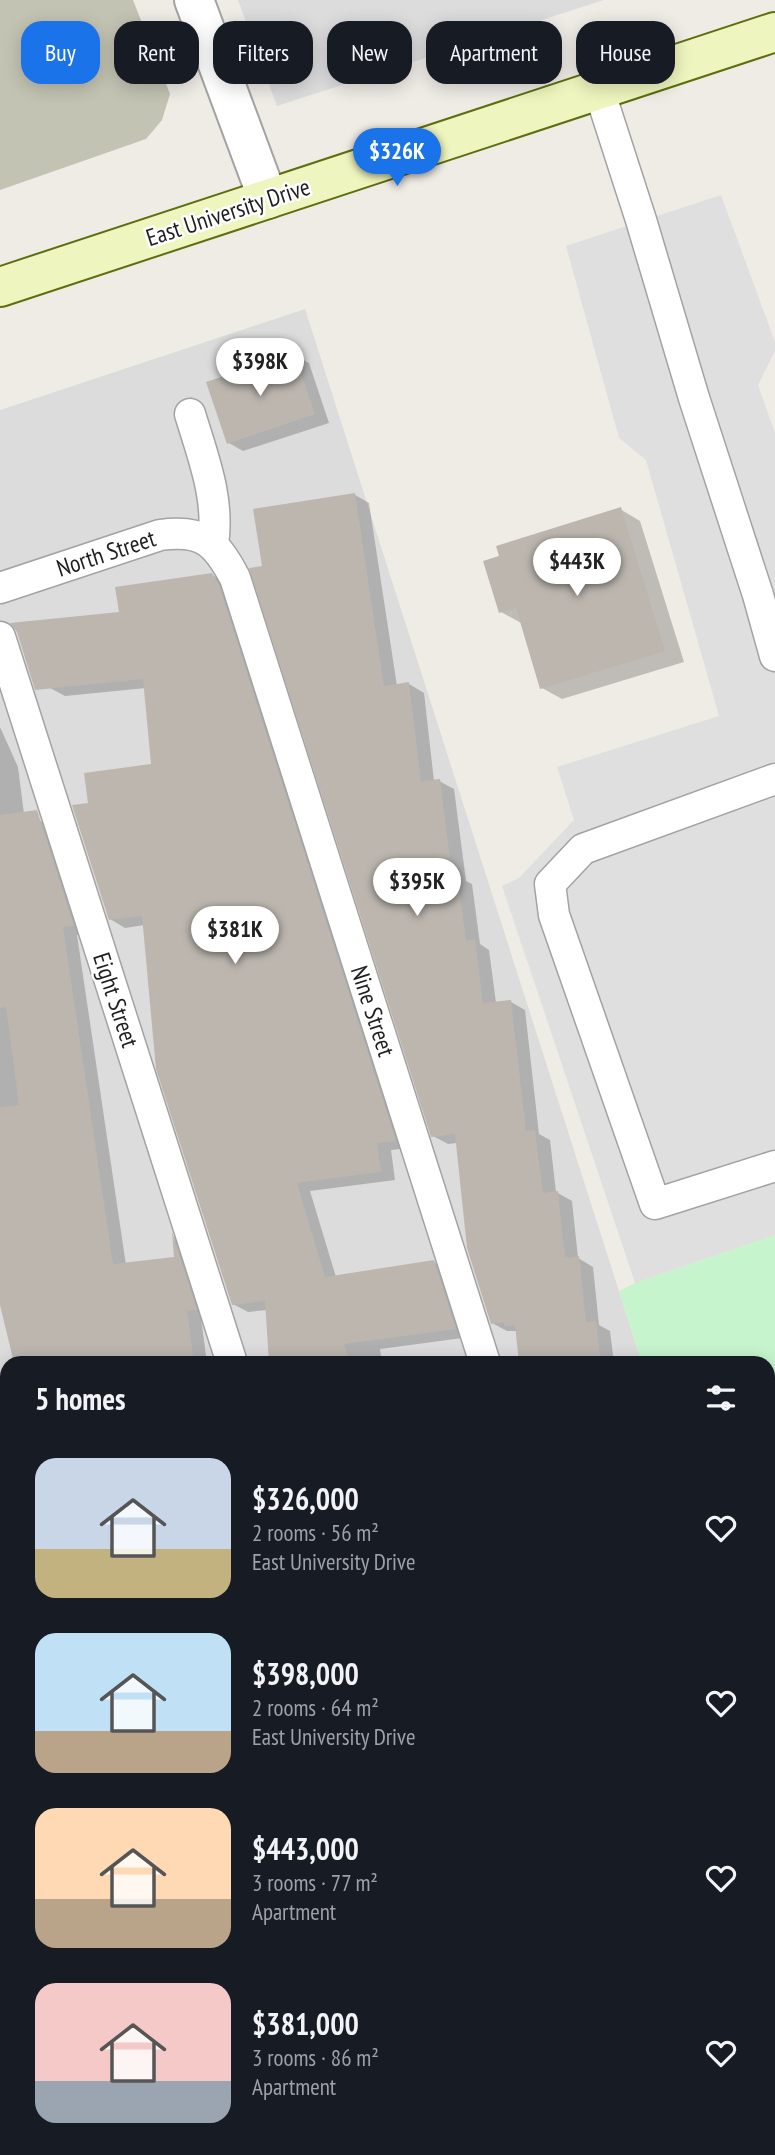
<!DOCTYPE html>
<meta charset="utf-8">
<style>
body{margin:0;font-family:"PT Sans Narrow",sans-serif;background:#20242c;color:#f1f3f6;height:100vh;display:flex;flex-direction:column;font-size:26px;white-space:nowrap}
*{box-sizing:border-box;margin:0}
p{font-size:23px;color:#9ea1a6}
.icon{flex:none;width:38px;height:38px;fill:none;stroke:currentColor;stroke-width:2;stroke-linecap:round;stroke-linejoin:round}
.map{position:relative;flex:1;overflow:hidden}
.details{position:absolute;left:0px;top:1356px;width:775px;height:800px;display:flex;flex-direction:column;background:#171b24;border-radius:21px 21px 0 0;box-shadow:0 4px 18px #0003}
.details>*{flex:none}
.banner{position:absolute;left:21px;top:21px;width:733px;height:63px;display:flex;gap:14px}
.price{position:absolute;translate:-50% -60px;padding:0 16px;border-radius:24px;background:#fff;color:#222;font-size:23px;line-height:46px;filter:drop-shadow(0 2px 4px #0008)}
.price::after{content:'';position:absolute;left:50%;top:42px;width:21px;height:16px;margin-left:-10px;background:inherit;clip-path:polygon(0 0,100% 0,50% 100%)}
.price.active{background:#1a73e8;color:#fff}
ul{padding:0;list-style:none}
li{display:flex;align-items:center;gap:21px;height:175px;padding:0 35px}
li span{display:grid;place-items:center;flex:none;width:196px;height:140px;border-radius:21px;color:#555}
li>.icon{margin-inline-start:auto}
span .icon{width:84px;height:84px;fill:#fffc;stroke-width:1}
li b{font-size:30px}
h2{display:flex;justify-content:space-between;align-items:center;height:84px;padding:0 35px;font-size:30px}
.tag{padding:0 24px;border-radius:21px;background:#171b24;box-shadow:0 4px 18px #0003;font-size:24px;line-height:63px}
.tag.active{background:#1a73e8;color:#fff}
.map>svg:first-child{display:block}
.residential{fill:#dddcdc}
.construction{fill:#c2c3b2}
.park{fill:#c6f5cd}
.parking{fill:#dfdfdf}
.shadow{fill:#0003}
.building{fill:#bcb6af}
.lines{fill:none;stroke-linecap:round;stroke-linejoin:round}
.service-casing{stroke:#a3a3a3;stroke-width:33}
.minor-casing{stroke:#a3a3a3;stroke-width:42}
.secondary-casing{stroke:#5e6e0d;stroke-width:42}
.service{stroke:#fff;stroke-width:30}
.minor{stroke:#fff;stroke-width:38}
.secondary{stroke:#eff5be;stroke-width:38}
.labels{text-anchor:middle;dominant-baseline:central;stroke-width:5;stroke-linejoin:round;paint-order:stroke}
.street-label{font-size:24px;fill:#1f1f1f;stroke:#fff}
</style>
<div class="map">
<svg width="775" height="2155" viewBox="0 0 775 2155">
<rect width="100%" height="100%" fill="#efece6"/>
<!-- residential -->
<g class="residential">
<path d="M238,0H604L277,106Z"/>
<path d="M305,309L642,1363H7V2149H768V1761L775,1782V2155H0V410Z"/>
</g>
<!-- construction -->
<path class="construction" d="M0,0H133L170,94L162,120L146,139L0,190Z"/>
<!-- park -->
<path class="park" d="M775,1235V1782L768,1761V1363H642L619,1291L635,1283Z"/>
<!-- parking -->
<g class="parking">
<path d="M721,195L775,342V351L758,385L775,433V1235L635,1283L502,886L519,878L574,820L557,767L719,716L646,460L619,438L566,246Z"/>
<path d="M0,1534L7,1555V1591L0,1594Z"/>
</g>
<!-- shadow -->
<g class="shadow">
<path d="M294,355L309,363L329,423L243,451L229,443Z"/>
<path d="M355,495L369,503L397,686L409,684L424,693L434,781H439L454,789L466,881L472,884L480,944L489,950L496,1003L511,1002L525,1010L539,1134L550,1140L556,1192L572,1201L578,1258L593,1267L599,1325L610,1331L614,1363H521L518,1331H507L492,1323L457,1143L448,1144L433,1136L264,567Z"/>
<path d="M620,509L640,521L684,662L562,699L542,688L521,623L501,612Z"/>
<path d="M212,575L227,584L410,1148L391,1150L395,1180L310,1191L336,1277L433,1262L448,1270L470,1337L380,1349L382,1363H271L267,1310L248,1312L233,1304L144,925L125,928L110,919L90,805L153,765L146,688L65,696L50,688Z"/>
<path d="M0,727L18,767L24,814L27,813L42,822L77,901L87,933L77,935L126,1265L176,1259L174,1236L186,1243L210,1317L201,1318L207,1363H16L0,1300Z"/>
<path d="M7,1816V2149H101L104,2155H0V1817Z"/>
<path d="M768,1830L775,1836V2155H771L768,2138Z"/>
<path d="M257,2149H483L480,2155H258Z"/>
<path d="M502,2149H708L709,2155H503Z"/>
</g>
<!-- building -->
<g class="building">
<path d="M294,353L315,414L227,444L206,382Z"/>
<path d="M355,493L384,686L409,682L421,781L440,779L452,874L457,873L466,941L475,939L483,1003L511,1000L526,1131L535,1130L543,1193L558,1191L565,1258L579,1256L586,1322L596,1321L601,1363H519L515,1325L504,1326V1322L491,1324L467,1248L455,1134L431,1137L249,568L262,566L253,509Z"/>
<path d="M621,507L665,651L540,689L516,608L499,613L483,561L499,556L496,546Z"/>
<path d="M212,573L219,585L396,1141L377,1143L381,1172L297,1183L325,1277L434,1260L456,1329L344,1344L350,1363H269L265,1301L232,1305L156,1069L142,916L109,920L72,805L88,803L84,773L151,764L143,679L35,690L17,632L10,623L119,612L115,587Z"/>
<path d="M37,810L74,926L63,927L113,1264L174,1257L172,1232L197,1310L187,1311L194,1363H14L0,1305V1107L19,1105L6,1007L0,1008V815Z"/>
</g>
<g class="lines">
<!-- service casing -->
<g class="service-casing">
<g id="service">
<path d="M599,90L641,220L694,398L758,595L775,656"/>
<path d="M190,414C203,457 220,499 213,544"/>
<path d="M0,588L160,535C203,529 216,542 235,578L485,1363"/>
<path d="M0,637L232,1363"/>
<path d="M775,779L583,849L550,884L554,915L655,1204L775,1166"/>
<path d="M0,1425L7,1447"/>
<path d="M0,1760L7,1757"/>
<path d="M230,2149L232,2155"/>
<path d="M483,2149L485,2155"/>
<path d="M736,2149L738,2155"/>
</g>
</g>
<!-- minor casing -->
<g class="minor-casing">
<path id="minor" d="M194,0L268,199"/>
</g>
<!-- secondary casing -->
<g class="secondary-casing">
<path id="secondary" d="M0,287L775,32"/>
</g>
<!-- service -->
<use href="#service" class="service"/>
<!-- minor -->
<use href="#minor" class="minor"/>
<!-- secondary -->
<use href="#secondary" class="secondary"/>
</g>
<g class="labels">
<!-- street labels -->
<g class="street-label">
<text transform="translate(228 212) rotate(-18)">East University Drive</text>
<text transform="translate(106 553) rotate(-18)">North Street</text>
<text transform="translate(116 1000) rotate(72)">Eight Street</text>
<text transform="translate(373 1011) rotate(72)">Nine Street</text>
</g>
</g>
</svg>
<b class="price active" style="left:397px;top:188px">$326K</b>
<b class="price" style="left:260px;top:398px">$398K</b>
<b class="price" style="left:577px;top:598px">$443K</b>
<b class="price" style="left:417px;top:918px">$395K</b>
<b class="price" style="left:235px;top:966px">$381K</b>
<div class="banner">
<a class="tag active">Buy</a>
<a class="tag">Rent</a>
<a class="tag">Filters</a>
<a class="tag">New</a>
<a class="tag">Apartment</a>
<a class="tag">House</a>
</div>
<section class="details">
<h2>5 homes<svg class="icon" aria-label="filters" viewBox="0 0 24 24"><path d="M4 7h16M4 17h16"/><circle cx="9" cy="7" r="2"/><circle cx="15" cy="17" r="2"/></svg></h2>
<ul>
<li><span style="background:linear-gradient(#c9d6e8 65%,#c2b280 0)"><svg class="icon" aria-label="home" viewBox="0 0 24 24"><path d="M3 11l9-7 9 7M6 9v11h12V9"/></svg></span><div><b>$326,000</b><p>2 rooms · 56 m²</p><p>East University Drive</p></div><svg class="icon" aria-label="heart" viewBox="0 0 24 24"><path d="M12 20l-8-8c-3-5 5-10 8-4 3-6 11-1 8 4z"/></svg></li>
<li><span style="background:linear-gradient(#bfe0f5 70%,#b9a48a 0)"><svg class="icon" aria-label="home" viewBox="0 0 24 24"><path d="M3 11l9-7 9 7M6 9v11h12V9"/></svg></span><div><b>$398,000</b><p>2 rooms · 64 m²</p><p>East University Drive</p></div><svg class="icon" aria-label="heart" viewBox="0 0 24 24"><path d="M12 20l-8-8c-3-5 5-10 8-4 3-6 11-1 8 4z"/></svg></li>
<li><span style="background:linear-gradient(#ffd9b3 65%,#b9a48a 0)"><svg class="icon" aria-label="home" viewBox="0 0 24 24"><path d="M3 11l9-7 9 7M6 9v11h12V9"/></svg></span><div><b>$443,000</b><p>3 rooms · 77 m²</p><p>Apartment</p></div><svg class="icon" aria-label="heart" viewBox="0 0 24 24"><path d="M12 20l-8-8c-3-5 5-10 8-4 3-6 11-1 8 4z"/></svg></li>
<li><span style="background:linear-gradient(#f6c9c9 70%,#9aa5b1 0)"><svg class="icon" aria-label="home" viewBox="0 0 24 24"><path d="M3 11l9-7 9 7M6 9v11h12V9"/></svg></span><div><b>$381,000</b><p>3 rooms · 86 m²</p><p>Apartment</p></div><svg class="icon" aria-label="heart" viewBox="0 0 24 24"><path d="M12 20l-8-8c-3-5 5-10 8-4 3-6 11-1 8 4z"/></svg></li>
</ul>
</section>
</div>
